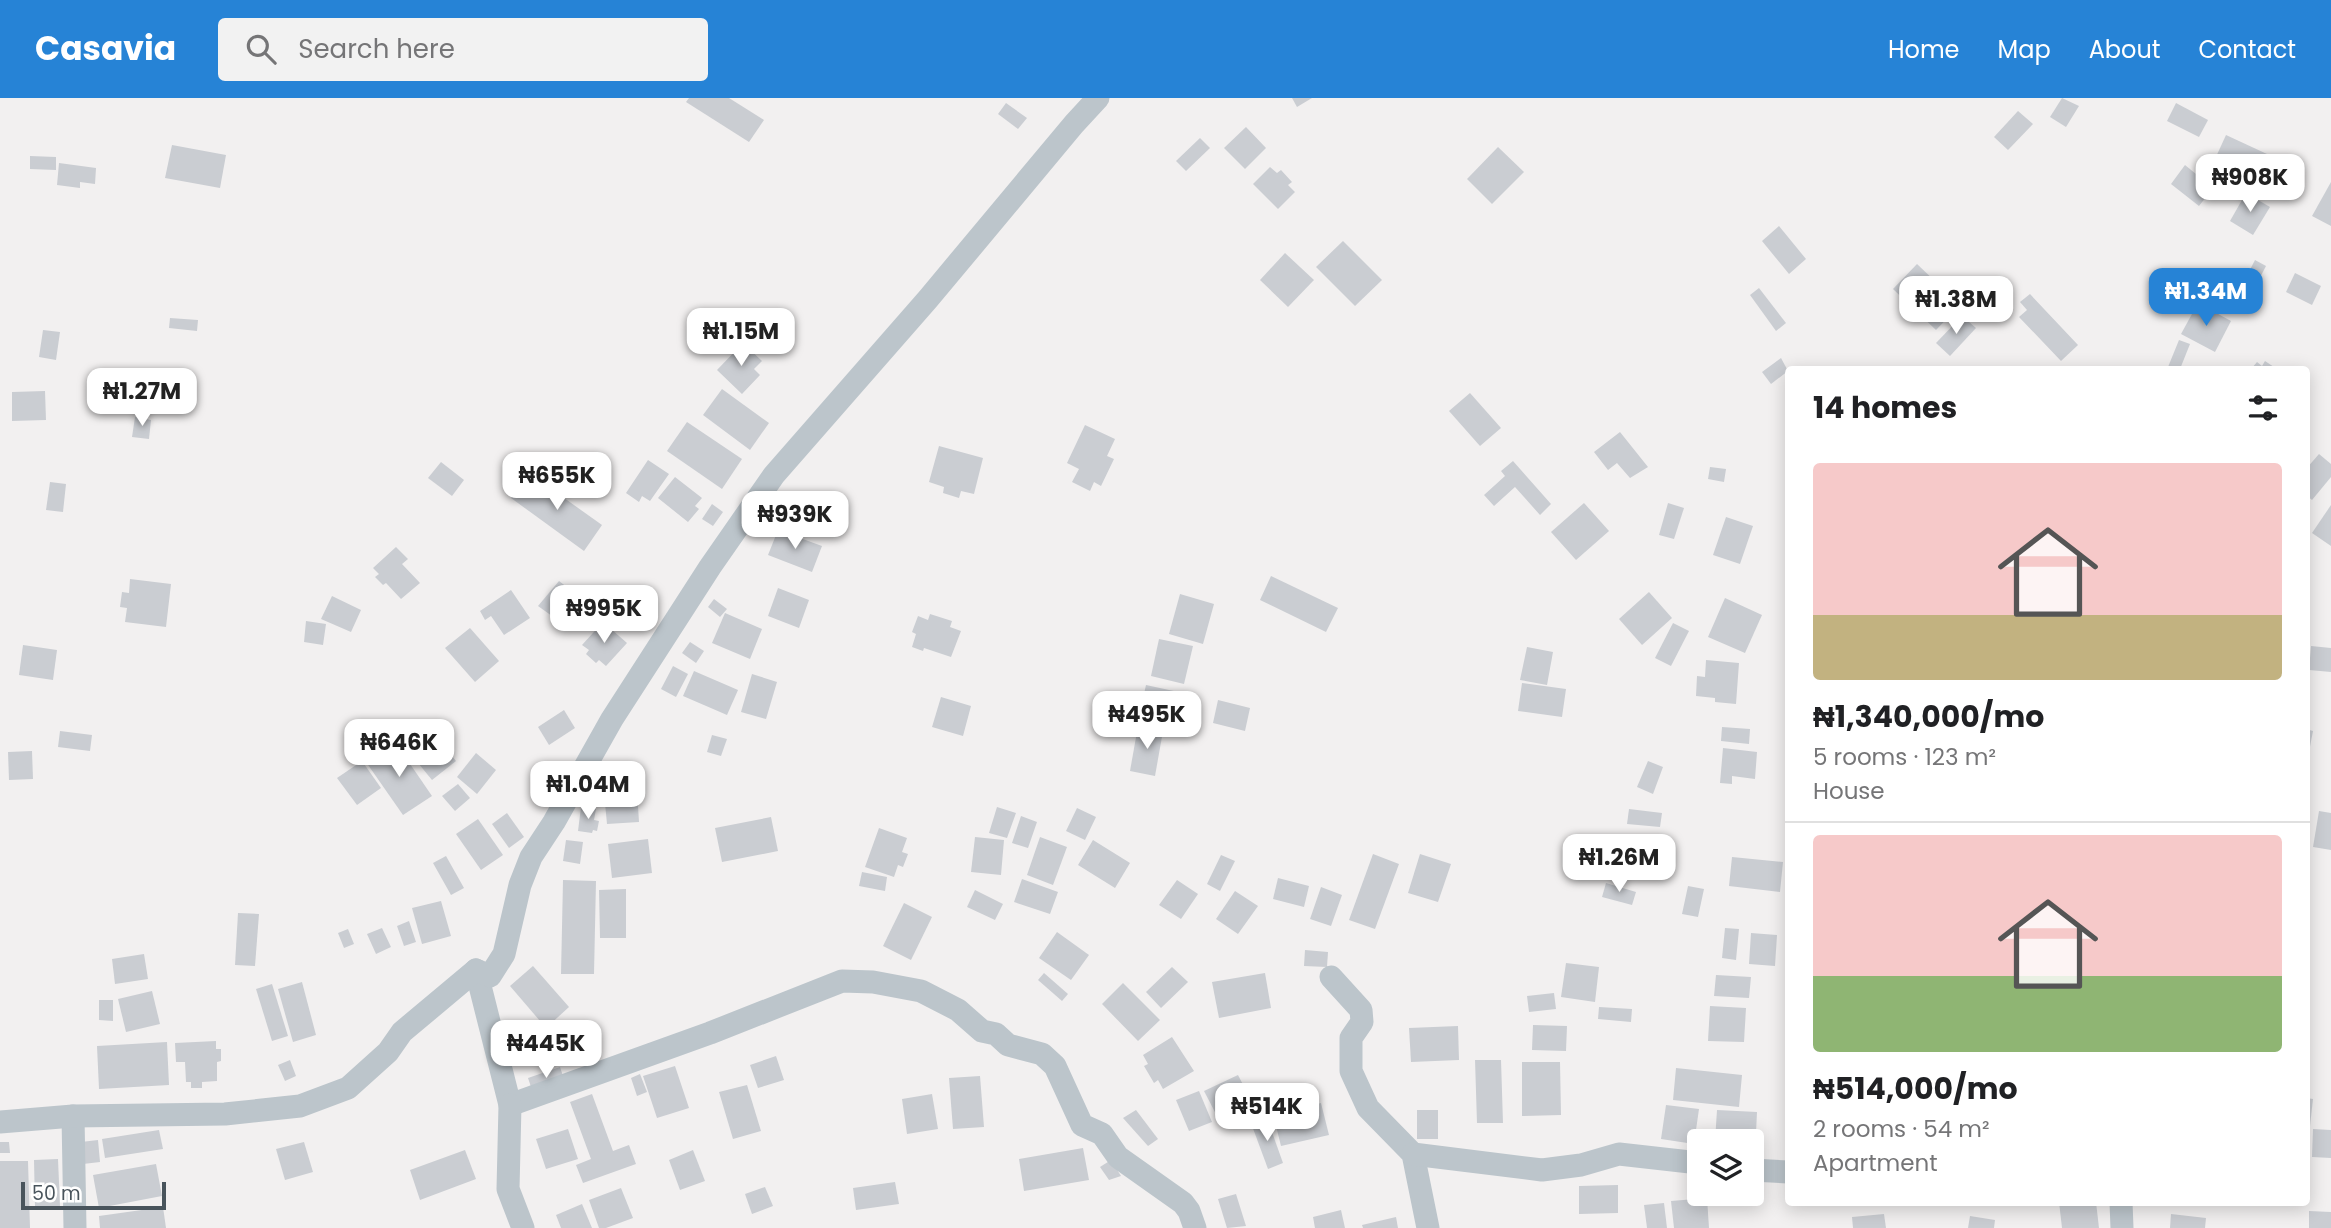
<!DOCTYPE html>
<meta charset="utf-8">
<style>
body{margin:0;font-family:Poppins,sans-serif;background:#f2f2f2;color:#202124;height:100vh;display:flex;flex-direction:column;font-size:26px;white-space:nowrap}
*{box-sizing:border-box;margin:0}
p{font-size:23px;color:#757577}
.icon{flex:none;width:38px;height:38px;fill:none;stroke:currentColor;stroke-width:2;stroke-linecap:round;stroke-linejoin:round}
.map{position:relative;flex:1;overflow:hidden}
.drawer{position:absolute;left:1785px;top:268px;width:525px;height:840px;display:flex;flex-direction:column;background:#fff;border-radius:7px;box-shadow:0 4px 18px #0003}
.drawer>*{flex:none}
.fabs{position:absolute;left:1687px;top:1031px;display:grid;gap:14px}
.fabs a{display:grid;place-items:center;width:77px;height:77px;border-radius:7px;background:#fff;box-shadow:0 4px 18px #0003;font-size:35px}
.scale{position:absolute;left:21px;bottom:18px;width:145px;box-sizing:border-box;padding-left:7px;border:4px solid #49545c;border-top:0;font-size:19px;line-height:24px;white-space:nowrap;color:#49545c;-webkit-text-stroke:5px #fff;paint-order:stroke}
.price{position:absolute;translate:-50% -60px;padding:0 16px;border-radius:14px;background:#fff;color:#222;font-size:23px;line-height:46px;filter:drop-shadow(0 2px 4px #0008)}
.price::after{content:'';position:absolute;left:50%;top:42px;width:21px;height:16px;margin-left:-10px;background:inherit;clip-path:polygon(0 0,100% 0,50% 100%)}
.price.selected{background:#2683d6;color:#fff}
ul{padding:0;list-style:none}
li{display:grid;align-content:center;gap:14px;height:371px;padding:0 28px}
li+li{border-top:2px solid #e0e0e0}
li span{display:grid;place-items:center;height:217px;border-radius:7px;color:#555}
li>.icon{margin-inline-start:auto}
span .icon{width:126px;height:126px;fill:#fffc;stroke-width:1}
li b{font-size:30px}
h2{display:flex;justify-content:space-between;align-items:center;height:84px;padding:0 28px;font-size:30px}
header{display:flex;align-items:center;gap:42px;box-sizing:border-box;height:98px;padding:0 35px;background:#2683d6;color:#fff}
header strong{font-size:33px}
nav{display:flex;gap:38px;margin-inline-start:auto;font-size:24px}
.search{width:490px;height:63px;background:#f2f2f2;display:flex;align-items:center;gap:18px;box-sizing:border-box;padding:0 24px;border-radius:7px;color:#757577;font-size:26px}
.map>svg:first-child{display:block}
.building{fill:#cacdd2}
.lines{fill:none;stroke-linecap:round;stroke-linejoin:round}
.minor{stroke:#bcc5cb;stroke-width:23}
</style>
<header>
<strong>Casavia</strong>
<div class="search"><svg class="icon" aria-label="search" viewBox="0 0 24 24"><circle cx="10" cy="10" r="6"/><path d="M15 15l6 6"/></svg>Search here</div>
<nav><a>Home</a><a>Map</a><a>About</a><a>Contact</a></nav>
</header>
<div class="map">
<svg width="2331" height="1130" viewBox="0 0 2331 1130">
<rect width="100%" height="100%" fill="#f2f0f0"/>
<!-- building -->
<g class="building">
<path d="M689,0H729L764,22L749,44L686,4Z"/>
<path d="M1292,0H1312L1297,9Z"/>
<path d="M2062,0L2079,8L2066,29L2050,19Z"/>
<path d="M1006,5L1027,20L1018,31L998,16Z"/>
<path d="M2176,5L2208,22L2199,39L2167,23Z"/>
<path d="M2018,13L2033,26L2008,52L1994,39Z"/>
<path d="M1246,29L1266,50L1245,71L1224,50Z"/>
<path d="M2226,37L2267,56L2255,80L2215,61Z"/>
<path d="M1200,40L1210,50L1186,73L1176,63Z"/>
<path d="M172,47L226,57L220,90L165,80Z"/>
<path d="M1498,49L1524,74L1492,106L1467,81Z"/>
<path d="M30,58L56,59V72L30,71Z"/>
<path d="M59,65L96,70L95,86L80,84V90L57,87Z"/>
<path d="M2185,67L2213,90L2199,108L2171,86Z"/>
<path d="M1270,69L1277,75L1281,72L1292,84L1288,87L1295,94L1278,111L1253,86Z"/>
<path d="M2331,84V128L2312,118Z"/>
<path d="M2246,95L2270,109L2253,137L2230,123Z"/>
<path d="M1779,128L1806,161L1789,176L1762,143Z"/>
<path d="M1343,143L1382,182L1355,208L1316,169Z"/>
<path d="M1285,155L1314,182L1288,209L1260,182Z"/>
<path d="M2255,162L2266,168L2252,195L2241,189Z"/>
<path d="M1917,166L1960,207L1936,232L1893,191Z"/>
<path d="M2295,175L2321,188L2312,207L2286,194Z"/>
<path d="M1759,190L1786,225L1776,233L1750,197Z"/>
<path d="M2030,196L2078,247L2061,263L2019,219L2027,212L2020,204Z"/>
<path d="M2198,205L2231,223L2215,254L2181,236Z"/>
<path d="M1962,218L1976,230L1950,258L1936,245Z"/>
<path d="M170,220L198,222L197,233L169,230Z"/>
<path d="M43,232L60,234L56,262L39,259Z"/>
<path d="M2179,242L2190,246L2180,271H2174L2168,269Z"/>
<path d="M743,245L762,263L754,271L760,277L742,296L717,272Z"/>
<path d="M1781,260L1788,273L1771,286L1762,274Z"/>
<path d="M2265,263L2277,271H2251L2257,264L2262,268Z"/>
<path d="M722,291L769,325L750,352L703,317Z"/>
<path d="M45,293L46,322L12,323V294Z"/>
<path d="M1470,295L1501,330L1480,348L1449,313Z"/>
<path d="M135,319L151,322L149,341L132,339Z"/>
<path d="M687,324L742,361L722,391L667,353Z"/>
<path d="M1085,327L1115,341L1107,358L1114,361L1101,388L1094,384L1090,393L1072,384L1079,371L1067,365Z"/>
<path d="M1620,334L1648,369L1630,380L1617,365L1608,372L1594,354Z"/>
<path d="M939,348L983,360L974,396L961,393L959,400L943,395L944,389L929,384Z"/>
<path d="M2319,356L2331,366V379L2312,402L2306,397V371Z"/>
<path d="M648,362L669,376L650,403L642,398L639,404L626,395Z"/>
<path d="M1513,363L1551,406L1540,417L1515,389L1494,408L1484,397L1505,378L1501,373Z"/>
<path d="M441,364L464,382L452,398L428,380Z"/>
<path d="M1710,369L1726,371L1724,384L1708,381Z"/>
<path d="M529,375L602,427L584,453L511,400Z"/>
<path d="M675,379L702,400L695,408L699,411L688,424L658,400Z"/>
<path d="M50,384L66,386L63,414L46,412Z"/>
<path d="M1584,405L1609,433L1576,462L1551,434Z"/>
<path d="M1668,405L1684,410L1674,441L1659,437Z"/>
<path d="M712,406L723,414L713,428L702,421Z"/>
<path d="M2331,407V448L2312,435Z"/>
<path d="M1726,419L1753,428L1740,466L1713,457Z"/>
<path d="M778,432L822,448L812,474L768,457Z"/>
<path d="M396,449L408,461L402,466L420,485L401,501L386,485L383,487L375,479L379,476L373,470Z"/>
<path d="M1271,478L1338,510L1326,534L1260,502Z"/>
<path d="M130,481L171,486L166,529L125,524L127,510L120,509L122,494L129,495Z"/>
<path d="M559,483L572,493L552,518L538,508Z"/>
<path d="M778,490L809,502L799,530L768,518Z"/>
<path d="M511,492L530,520L504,537L491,518L485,522L480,513Z"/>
<path d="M1649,494L1672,520L1642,547L1619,521Z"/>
<path d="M1180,496L1214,506L1203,546L1169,536Z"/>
<path d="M332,498L361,512L351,534L321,521Z"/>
<path d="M1725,500L1762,517L1745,555L1708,539Z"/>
<path d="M714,501L727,511L720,519L708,509Z"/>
<path d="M725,515L762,531L750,561L712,545Z"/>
<path d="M930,516L952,523L950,529L961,533L951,559L924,550L923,553L912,549L916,536L912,534L918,518L928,522Z"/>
<path d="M306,523L326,526L323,547L304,544Z"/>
<path d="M603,524L627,545L606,568L599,562L596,565L586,556L589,552L582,547Z"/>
<path d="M1673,525L1689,533L1671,568L1655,560Z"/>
<path d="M470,530L499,563L475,584L445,550Z"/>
<path d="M1159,541L1193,548L1184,586L1151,578Z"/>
<path d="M690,544L704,553L696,565L682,555Z"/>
<path d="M23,547L57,552L53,582L19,577Z"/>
<path d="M2311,548L2331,550V574L2309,572Z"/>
<path d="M1527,549L1553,554L1547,587L1520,582Z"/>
<path d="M1706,562L1739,565L1736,606L1715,604V600L1696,598L1697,578L1705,579Z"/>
<path d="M673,568L688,576L676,599L661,591Z"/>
<path d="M694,573L738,592L727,617L683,598Z"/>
<path d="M752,576L777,584L766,621L741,614Z"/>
<path d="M1522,585L1566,591L1562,619L1518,613Z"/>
<path d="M1146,587L1183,595L1175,630L1138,622Z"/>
<path d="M941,599L971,608L963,638L932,629Z"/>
<path d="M1218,602L1250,610L1245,633L1213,625Z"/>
<path d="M564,612L575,630L549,647L538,629Z"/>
<path d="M1138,628L1163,633L1155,678L1130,673Z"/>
<path d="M1722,629L1750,631L1749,646L1721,643Z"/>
<path d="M2306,631L2313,633L2308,659H2306Z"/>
<path d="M60,633L92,637L90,653L58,649Z"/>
<path d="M712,637L727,641L721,658L707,654Z"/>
<path d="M438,641L456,663L432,682L414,660Z"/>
<path d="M395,644L432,698L403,717L366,664Z"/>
<path d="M1723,650L1757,654L1755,681L1732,678V686L1720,685Z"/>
<path d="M32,653L33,681L9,682L8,654Z"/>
<path d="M476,655L496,672L477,696L457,679Z"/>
<path d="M362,663L381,690L357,707L337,680Z"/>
<path d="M1648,663L1663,669L1653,696L1637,689Z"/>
<path d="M458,686L470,700L455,713L442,698Z"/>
<path d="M637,692L639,724L607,726L604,695Z"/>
<path d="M585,693L596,694L595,703L584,702Z"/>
<path d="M581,709L596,711L594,722L599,723L597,733L593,732L592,735L578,733Z"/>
<path d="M997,709L1016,715L1007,740L989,735Z"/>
<path d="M1077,710L1096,719L1085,742L1066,733Z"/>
<path d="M1629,711L1662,715L1660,729L1627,726Z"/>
<path d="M2319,713L2331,715V752L2313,749Z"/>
<path d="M507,715L524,739L509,750L492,726Z"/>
<path d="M1021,718L1037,724L1028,750L1012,745Z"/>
<path d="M771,719L778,753L722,764L715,730Z"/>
<path d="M478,721L503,757L481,772L456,736Z"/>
<path d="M879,730L907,740L902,754L908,756L903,769L898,767L894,779L865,769Z"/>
<path d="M975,739L1004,742L1001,777L971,774Z"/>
<path d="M1040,739L1067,749L1053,787L1027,777Z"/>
<path d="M648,741L652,775L612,780L608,746Z"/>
<path d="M566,742L583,744L580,766L563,763Z"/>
<path d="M1093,742L1130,765L1115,790L1078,767Z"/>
<path d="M1373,756L1399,766L1375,831L1349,822Z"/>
<path d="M1420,756L1451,766L1438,804L1408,795Z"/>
<path d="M1221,757L1235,763L1220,793L1207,786Z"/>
<path d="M446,758L464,790L451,797L433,765Z"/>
<path d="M1732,759L1783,764L1780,794L1729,788Z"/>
<path d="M862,774L887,779L885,793L859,788Z"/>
<path d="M1278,780L1309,788L1304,809L1273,801Z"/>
<path d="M1022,781L1058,794L1050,816L1014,804Z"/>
<path d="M563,782L596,783L594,876H561Z"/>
<path d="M1177,782L1198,796L1181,821L1159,807Z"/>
<path d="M1606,785L1636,794L1632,807L1602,799Z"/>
<path d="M1688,788L1704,791L1698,819L1682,816Z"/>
<path d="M1321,789L1342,797L1331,828L1310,821Z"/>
<path d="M626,791V840H600L599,792Z"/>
<path d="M975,792L1003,806L995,822L967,809Z"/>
<path d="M1235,793L1258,808L1238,836L1216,821Z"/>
<path d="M441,803L451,838L422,846L412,810Z"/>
<path d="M904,805L932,819L911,862L883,848Z"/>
<path d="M238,815L259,816L255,868L235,867Z"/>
<path d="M409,823L416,844L404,848L397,828Z"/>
<path d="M382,830L391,849L376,856L367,836Z"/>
<path d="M1725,830L1739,831L1736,862L1722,860Z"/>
<path d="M348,831L354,846L344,850L338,835Z"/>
<path d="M1057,834L1089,857L1071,882L1039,860Z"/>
<path d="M1751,835L1777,837L1775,868L1749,866Z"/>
<path d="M1305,852L1328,854L1327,869L1304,868Z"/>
<path d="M144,856L148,881L115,886L112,861Z"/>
<path d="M1566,865L1599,869L1595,904L1561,899Z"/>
<path d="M533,868L569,909L546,930L510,888Z"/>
<path d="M1172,869L1188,884L1161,910L1146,894Z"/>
<path d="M1044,875L1068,896L1062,903L1038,882Z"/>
<path d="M1265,875L1271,910L1219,920L1212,884Z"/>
<path d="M1716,877L1751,879L1749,900L1714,898Z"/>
<path d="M302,884L316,937L293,944L278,891Z"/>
<path d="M1123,885L1160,922L1138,943L1102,906Z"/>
<path d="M272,886L288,938L272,943L256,891Z"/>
<path d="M152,893L160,926L126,934L118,901Z"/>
<path d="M1554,895L1556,911L1529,914L1527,898Z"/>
<path d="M99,902H113V923L99,922Z"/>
<path d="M1710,908L1746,910L1744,944L1708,943Z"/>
<path d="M1599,909L1632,911L1631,924L1598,921Z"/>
<path d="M1533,927L1567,928L1566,953L1532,952Z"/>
<path d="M1458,928L1459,962L1411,964L1409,930Z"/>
<path d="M1172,939L1194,973L1163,991L1158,982L1154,985L1144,968L1148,966L1143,957Z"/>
<path d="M216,943V951H221V963L217,964V983L202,984V990H191V984H186L185,964H176L175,945Z"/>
<path d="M167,944L169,987L99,991L97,948Z"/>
<path d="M776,958L784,982L758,990L750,967Z"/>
<path d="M290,962L296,978L285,983L278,967Z"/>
<path d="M1475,962H1501L1503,1025H1477Z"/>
<path d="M1522,964H1560L1561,1017L1522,1018Z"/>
<path d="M675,968L689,1010L657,1020L643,978Z"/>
<path d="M560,969L565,984L533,995L528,980Z"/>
<path d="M1676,970L1742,977L1739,1009L1673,1002Z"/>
<path d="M640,976L647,994L637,998L631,980Z"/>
<path d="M1238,977L1251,1002L1217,1018L1204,993Z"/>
<path d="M980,978L984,1029L953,1031L949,980Z"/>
<path d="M747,987L761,1033L733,1041L719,994Z"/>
<path d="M1199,993L1212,1024L1189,1033L1176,1002Z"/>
<path d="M592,996L613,1053L629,1047L636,1066L583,1085L576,1067L591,1061L570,1004Z"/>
<path d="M932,996L938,1031L907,1036L902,1001Z"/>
<path d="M2306,1000L2313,1001L2310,1028H2306Z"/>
<path d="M1321,1005L1329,1037L1281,1048L1273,1016Z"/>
<path d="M1666,1007L1699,1011L1694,1046L1661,1041Z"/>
<path d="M1136,1012L1158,1041L1148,1048L1123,1020Z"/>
<rect x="1417" y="1012" width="21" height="29"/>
<path d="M1717,1012L1757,1014L1755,1056H1752V1043H1715Z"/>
<path d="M1267,1020L1283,1065L1268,1071L1251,1025Z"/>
<path d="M568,1031L578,1061L546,1071L536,1041Z"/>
<path d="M2313,1031L2331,1032V1060L2312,1059Z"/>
<path d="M159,1032L163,1051L105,1060L102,1041Z"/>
<path d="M98,1042L100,1064L83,1066L81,1044Z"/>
<path d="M0,1044H9L10,1055H0Z"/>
<path d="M304,1044L313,1074L285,1082L276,1051Z"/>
<path d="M1083,1050L1089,1082L1024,1093L1019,1061Z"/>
<path d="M465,1052L476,1081L420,1102L410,1072Z"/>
<path d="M693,1052L705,1083L680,1092L669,1062Z"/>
<path d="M58,1061L60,1108L35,1109L34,1062Z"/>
<path d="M1111,1062L1121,1078L1109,1082L1100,1069Z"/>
<path d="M0,1063H28L30,1130H0Z"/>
<path d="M156,1066L162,1098L99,1110L93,1077Z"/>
<path d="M895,1084L899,1106L856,1112L853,1090Z"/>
<path d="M1618,1087V1115L1579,1116V1088Z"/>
<path d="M765,1089L773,1108L752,1116L745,1096Z"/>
<path d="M621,1090L633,1120L606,1130H599L589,1102Z"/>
<path d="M1236,1096L1246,1128L1227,1130L1218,1101Z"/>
<path d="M1707,1100L1709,1130H1674L1671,1103Z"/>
<path d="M2059,1104H2096L2099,1130H2062Z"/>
<path d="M1664,1105L1667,1130H1647L1644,1107Z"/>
<path d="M582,1106L592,1130H561L556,1117Z"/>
<path d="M163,1109L166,1130H100L99,1118Z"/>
<path d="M1341,1112L1345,1130H1315L1313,1119Z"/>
<path d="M2309,1113L2331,1114V1130H2309Z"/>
<path d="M1884,1116L1886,1130H1853L1852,1119Z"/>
<path d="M2171,1116L2206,1120L2205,1130H2170Z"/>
<path d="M1970,1118L1995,1122L1994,1130H1968Z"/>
<path d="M1396,1119L1398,1130H1363L1362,1127Z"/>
</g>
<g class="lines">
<!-- minor -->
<g class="minor">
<path d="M476,872L510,1007L710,935L842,883L873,884L921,893L958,912L982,933L996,936L1008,947L1042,956L1055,968L1082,1027L1102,1036L1118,1059L1183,1105L1189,1113L1195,1130"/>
<path d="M1331,879L1361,912L1362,924L1351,940V973L1368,1010L1413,1056L1428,1130"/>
<path d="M510,1007L508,1091L523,1130"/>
<path d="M73,1018L75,1130"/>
<path d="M0,1024L73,1018L225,1016L300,1008L348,990L388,954L402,934L476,872L490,878L504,856L520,787L531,759L554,724L612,621L710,469L774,377L928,201L1074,26L1098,0"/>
<path d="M1413,1056L1542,1072L1581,1067L1619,1056L1699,1065"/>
<path d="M1752,1072L1788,1074"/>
<path d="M2121,1104L2122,1130"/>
</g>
</g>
</svg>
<div class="fabs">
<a><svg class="icon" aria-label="layers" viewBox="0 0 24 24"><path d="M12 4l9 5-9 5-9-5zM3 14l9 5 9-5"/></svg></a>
</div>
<div class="scale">50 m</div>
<b class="price" style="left:2250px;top:116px">₦908K</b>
<b class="price selected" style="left:2206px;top:230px">₦1.34M</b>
<b class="price" style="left:1956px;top:238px">₦1.38M</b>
<b class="price" style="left:741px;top:270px">₦1.15M</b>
<b class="price" style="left:142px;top:330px">₦1.27M</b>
<b class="price" style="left:557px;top:414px">₦655K</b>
<b class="price" style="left:795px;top:453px">₦939K</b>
<b class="price" style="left:604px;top:547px">₦995K</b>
<b class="price" style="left:1147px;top:653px">₦495K</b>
<b class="price" style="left:399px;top:681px">₦646K</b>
<b class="price" style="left:588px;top:723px">₦1.04M</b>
<b class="price" style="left:1619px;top:796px">₦1.26M</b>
<b class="price" style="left:546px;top:982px">₦445K</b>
<b class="price" style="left:1267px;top:1045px">₦514K</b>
<section class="drawer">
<h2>14 homes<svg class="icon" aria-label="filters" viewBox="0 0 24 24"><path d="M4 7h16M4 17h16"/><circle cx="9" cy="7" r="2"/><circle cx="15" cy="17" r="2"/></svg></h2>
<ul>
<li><span style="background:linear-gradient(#f6c9c9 70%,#c2b280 0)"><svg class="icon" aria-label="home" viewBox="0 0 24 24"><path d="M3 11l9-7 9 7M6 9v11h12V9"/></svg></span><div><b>₦1,340,000/mo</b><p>5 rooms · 123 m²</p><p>House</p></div></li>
<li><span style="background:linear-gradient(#f6c9c9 65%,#8fb573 0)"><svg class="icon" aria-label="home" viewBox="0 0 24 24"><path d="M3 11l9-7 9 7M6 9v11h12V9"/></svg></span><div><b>₦514,000/mo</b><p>2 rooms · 54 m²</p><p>Apartment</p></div></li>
</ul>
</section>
</div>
